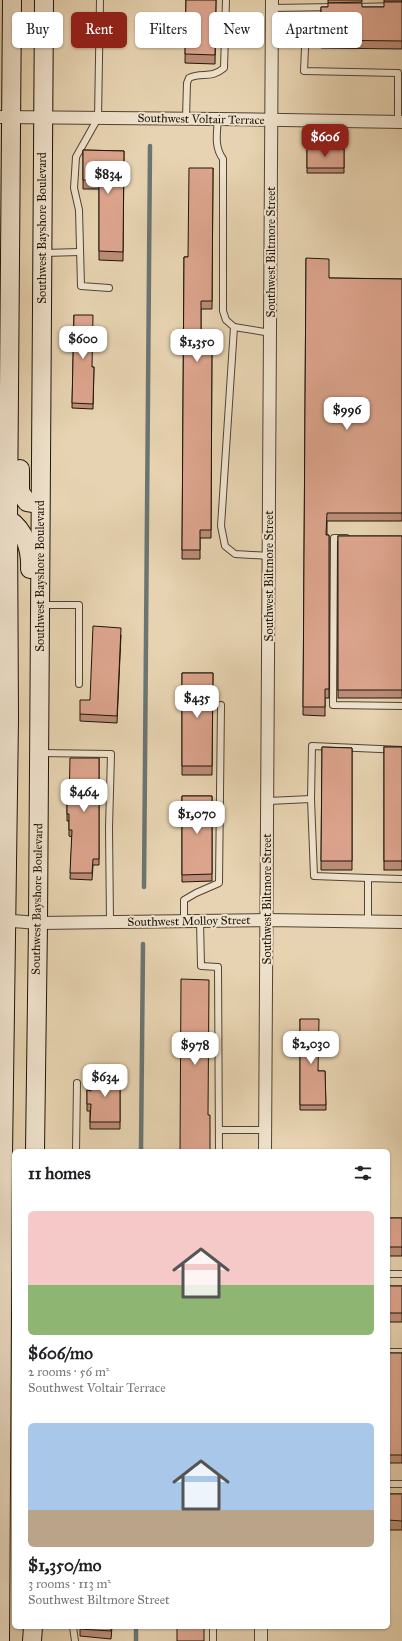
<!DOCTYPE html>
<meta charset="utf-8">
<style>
body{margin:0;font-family:"IM FELL Great Primer",serif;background:#f6f6f6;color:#202124;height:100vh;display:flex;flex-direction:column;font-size:15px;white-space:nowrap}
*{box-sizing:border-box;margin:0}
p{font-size:13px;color:#757577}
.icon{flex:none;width:22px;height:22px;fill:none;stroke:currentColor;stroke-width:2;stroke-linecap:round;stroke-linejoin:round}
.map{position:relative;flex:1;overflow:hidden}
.sheet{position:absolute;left:12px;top:1149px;width:378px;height:480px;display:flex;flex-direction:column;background:#fff;border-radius:6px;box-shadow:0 1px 3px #0004}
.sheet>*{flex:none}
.hud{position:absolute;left:12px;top:12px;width:378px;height:36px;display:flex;gap:8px}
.price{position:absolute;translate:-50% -34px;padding:0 9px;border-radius:8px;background:#fff;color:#222;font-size:13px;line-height:26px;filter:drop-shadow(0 1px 2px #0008)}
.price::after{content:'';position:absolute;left:50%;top:24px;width:12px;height:9px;margin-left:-6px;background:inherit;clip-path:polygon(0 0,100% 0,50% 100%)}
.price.selected{background:#8f2418;color:#fff}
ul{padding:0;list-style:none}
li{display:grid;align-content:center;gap:8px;height:212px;padding:0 16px}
li span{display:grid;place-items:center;height:124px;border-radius:6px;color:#555}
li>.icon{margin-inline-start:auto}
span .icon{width:72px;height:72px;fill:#fffc;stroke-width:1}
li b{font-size:17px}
h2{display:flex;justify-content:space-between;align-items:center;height:48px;padding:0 16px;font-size:17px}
.chip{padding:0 14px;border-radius:6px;background:#fff;box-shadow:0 1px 3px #0004;font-size:14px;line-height:36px}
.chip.selected{background:#8f2418;color:#fff}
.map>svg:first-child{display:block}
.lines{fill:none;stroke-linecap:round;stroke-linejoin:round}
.stream{stroke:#6a7572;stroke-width:4.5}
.service-casing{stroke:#504432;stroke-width:8}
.minor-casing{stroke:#504432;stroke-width:14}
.secondary-casing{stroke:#1e1408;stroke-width:20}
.service{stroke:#efe2cc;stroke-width:6}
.minor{stroke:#efe2cc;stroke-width:12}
.secondary{stroke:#efe2cc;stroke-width:18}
.wall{fill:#bd8d79;stroke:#1e1408}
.building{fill:#dca48d;stroke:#1e1408}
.labels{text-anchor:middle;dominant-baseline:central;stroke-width:4;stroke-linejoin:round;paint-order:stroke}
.street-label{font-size:12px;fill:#1e1408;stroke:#efe2cc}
</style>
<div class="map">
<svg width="402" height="1641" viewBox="0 0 402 1641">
<rect width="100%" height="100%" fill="#e7d3b1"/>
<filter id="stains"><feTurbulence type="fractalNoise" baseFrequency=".005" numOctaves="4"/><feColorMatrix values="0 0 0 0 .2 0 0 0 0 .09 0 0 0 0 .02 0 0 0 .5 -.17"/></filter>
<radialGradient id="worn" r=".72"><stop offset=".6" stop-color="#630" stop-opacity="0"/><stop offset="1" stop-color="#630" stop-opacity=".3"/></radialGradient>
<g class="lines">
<!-- stream -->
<g class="stream">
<path d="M144,887L150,146"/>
<path d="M141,1151L143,944"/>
<path d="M136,1641V1627"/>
</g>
<!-- service casing -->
<g class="service-casing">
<g id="service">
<path d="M100,0L98,118L76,157L75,173L74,188L79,210L81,286L109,288"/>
<path d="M354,7L402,6"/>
<path d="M272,8L336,7"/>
<path d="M306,27L304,71L398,73V122"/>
<path d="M186,118L187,83L189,78C202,71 210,80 224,68L226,0"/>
<path d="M218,119C217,133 214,147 223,159V311L226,320L234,327L271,333"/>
<path d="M44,253L80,252"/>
<path d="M234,327L221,526L225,546L235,554L269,556"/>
<path d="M346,538H334L333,705L402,706"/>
<path d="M41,605H79V684"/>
<path d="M40,753L111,754L109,828L110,922"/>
<path d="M311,799L312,746L402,750"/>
<path d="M268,801L311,799L314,876L368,878"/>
<path d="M184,921V900L196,893L219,883L221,705"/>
<path d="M200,921L201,966L218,967L219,1151"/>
<path d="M368,921V878L402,879"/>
<path d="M219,1130H265"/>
<path d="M76,1151L77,1083"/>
<path d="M388,1274H402"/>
<path d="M388,1352H402"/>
<path d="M388,1484H402"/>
<path d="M73,1627L75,1641"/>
<path d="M213,1641V1627"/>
</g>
</g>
<!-- minor casing -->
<g class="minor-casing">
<g id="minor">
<path d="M0,117L218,119L402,122"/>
<path d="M0,920L38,923L267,920L402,922"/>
<path d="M265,1151L272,0"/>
<path d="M261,1641V1627"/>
</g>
</g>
<!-- secondary casing -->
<g class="secondary-casing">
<g id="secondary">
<path d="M20,469V492L27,502L40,504"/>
<path d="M8,519C25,530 31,550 30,569"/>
<path d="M35,1151L38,923L44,0"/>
<path d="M0,1641L3,1155L9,719L8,519L12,0"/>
<path d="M32,1641L33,1627"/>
</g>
</g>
<!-- service -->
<use href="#service" class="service"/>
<!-- minor -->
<use href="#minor" class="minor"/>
<!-- secondary -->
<use href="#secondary" class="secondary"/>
</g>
<!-- wall -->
<g class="wall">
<path d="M186,0H216L215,64L185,63Z"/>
<path d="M328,0H362V2L328,3Z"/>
<rect x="384" y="0" width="18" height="2"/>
<path d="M402,2V49L321,48V7H384Z"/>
<path d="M307,148L344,149V173H307Z"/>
<path d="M83,150L124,151L123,261L99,260V189H83Z"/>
<path d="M213,168L212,309H201V339L212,340L211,538H200V559H182L184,257H188Z"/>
<path d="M306,258L329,278L402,279V521H327V535H329V698H325V716L303,715Z"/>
<path d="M74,315L92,367H94L93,409L72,408Z"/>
<rect x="338" y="536" width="64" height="162"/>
<path d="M121,635L117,723L80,721V714L90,700Z"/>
<path d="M182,673H213L212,775H182Z"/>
<path d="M322,747L352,748V870H321Z"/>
<rect x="384" y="747" width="18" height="123"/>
<path d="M99,758V865H93L92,880L70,879L72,837L69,836V821H67V803H69Z"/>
<path d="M182,796H212V881L182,882Z"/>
<path d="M300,1019L318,1071H325L326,1110H300Z"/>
<path d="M120,1073V1129H90V1111H87V1090L91,1091Z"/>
<rect x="388" y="1218" width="14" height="38"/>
<rect x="388" y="1286" width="14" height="36"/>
<rect x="388" y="1353" width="14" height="110"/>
<rect x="388" y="1494" width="14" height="36"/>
<path d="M80,1627H112L111,1639L80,1636Z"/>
</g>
<!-- building -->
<g class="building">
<path d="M186,0H216L215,55L185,54Z"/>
<path d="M384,2H402V41L321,40V7H328V3H362V7H384Z"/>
<path d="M307,148L344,149V168H307Z"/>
<path d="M83,150L124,151L123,252L99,251V180H83Z"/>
<path d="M189,168H213L212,301H201V339L212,340L211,530H200V550H182L184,257H188Z"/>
<path d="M306,258L329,259V278L402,279V513H327L326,535H329V689H325V707H303Z"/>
<path d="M74,315H93L92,367H94L93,404L72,403Z"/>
<rect x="338" y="536" width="64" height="154"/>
<path d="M93,626L121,628L117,716L80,714V700H90Z"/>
<path d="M182,673H213L212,766H182Z"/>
<path d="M322,747L352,748V861H321Z"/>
<rect x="384" y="747" width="18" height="114"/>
<path d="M70,758H99V859H93L92,873H70L72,830H69V814H67V803H69Z"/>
<path d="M182,796H212V874L182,875Z"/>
<path d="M181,979L209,980L208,1115H210V1151H180Z"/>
<path d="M300,1019H319L318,1071H325L326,1105H300Z"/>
<path d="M91,1073H120V1122H90L91,1104H87V1090L91,1091Z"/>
<rect x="388" y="1218" width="14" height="29"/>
<rect x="388" y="1286" width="14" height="27"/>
<rect x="388" y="1353" width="14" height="102"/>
<path d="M388,1494H402V1521L388,1520Z"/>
<path d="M80,1627H111V1631L80,1629Z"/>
<rect x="177" y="1627" width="27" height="14"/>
</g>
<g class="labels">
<!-- street labels -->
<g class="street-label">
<text transform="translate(201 119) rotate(1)">Southwest Voltair Terrace</text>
<text transform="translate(42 228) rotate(-90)">Southwest Bayshore Boulevard</text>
<text transform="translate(271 252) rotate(-90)">Southwest Biltmore Street</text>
<text transform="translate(40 576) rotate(-90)">Southwest Bayshore Boulevard</text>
<text transform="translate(269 576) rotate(-90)">Southwest Biltmore Street</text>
<text transform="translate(37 899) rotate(-89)">Southwest Bayshore Boulevard</text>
<text transform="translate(267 899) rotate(-90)">Southwest Biltmore Street</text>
<text transform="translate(189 921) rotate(-1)">Southwest Molloy Street</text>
</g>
</g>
<rect width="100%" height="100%" filter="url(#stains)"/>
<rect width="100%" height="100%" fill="url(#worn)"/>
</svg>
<b class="price selected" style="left:325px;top:158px">$606</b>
<b class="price" style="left:108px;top:195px">$834</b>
<b class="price" style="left:83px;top:360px">$600</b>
<b class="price" style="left:197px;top:363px">$1,350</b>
<b class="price" style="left:347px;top:431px">$996</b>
<b class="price" style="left:197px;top:719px">$435</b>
<b class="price" style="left:84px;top:813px">$464</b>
<b class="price" style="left:197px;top:835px">$1,070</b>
<b class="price" style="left:311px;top:1065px">$2,030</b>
<b class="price" style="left:195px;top:1066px">$978</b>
<b class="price" style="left:105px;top:1098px">$634</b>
<div class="hud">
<a class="chip">Buy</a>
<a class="chip selected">Rent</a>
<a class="chip">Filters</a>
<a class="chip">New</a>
<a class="chip">Apartment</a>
</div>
<section class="sheet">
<h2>11 homes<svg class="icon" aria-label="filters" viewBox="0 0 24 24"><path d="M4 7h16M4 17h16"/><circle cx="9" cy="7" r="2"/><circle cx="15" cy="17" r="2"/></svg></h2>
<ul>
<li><span style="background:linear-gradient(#f6c9c9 60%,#8fb573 0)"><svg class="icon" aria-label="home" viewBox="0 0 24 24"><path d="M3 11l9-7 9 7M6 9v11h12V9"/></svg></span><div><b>$606/mo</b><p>2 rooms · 56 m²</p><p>Southwest Voltair Terrace</p></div></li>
<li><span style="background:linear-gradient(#a9c7e8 70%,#b9a48a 0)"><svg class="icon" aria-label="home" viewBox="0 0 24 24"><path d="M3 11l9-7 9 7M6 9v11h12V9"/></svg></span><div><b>$1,350/mo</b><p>3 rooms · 113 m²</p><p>Southwest Biltmore Street</p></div></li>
</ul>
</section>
</div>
